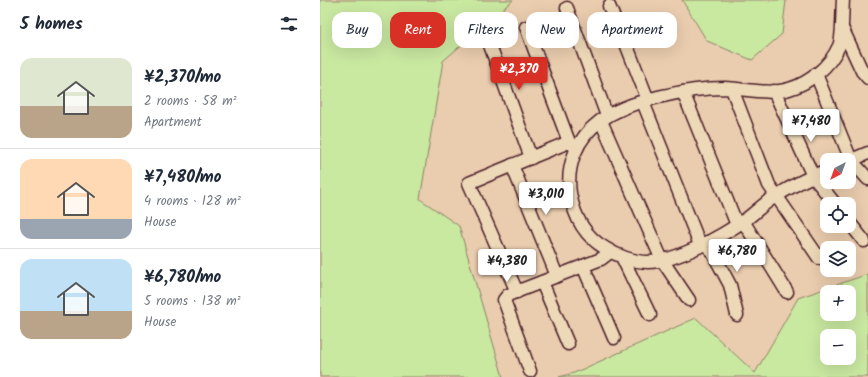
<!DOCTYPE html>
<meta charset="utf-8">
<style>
body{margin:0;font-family:Kalam,sans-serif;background:#f2f2f3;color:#1f2937;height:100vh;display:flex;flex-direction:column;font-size:15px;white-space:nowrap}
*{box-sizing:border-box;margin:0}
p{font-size:13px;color:#747a83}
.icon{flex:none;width:22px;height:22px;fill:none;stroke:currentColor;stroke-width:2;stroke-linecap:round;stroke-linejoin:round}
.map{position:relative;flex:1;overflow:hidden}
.details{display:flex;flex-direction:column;background:#fff;width:320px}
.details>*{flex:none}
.guide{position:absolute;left:12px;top:12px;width:380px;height:36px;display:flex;gap:8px}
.needle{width:26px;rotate:221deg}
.controls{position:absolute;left:500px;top:153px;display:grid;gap:8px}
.controls a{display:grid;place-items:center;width:36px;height:36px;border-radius:8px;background:#fff;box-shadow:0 4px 16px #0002;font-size:20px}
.price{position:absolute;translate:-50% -34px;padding:0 9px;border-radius:4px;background:#fff;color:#222;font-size:13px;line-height:26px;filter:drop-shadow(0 1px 2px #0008)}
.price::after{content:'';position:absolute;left:50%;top:24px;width:12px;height:9px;margin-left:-6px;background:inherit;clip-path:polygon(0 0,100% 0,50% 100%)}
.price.active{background:#d93025;color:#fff}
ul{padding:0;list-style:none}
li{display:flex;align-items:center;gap:12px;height:100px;padding:0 20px}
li+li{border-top:1px solid #e0e1e3}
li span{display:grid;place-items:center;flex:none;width:112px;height:80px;border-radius:12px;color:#555}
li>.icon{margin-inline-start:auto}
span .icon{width:48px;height:48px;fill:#fffc;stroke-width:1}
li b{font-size:17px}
h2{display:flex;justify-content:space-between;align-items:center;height:48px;padding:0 20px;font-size:17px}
.pill{padding:0 14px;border-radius:12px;background:#fff;box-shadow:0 4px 16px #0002;font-size:14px;line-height:36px}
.pill.active{background:#d93025;color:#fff}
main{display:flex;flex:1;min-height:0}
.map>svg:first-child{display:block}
.green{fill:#c9e8a0;stroke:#8a8466;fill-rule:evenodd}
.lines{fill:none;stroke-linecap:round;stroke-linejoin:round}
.street-casing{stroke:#4a1f2b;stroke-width:15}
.street{stroke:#edd8b7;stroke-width:12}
</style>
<main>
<section class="details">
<h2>5 homes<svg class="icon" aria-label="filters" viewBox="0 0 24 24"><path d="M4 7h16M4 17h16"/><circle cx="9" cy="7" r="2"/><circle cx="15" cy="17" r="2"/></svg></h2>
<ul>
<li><span style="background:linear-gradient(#dfe7d0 60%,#b9a48a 0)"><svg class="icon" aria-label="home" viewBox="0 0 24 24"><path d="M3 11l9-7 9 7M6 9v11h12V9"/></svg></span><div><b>¥2,370/mo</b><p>2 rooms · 58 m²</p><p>Apartment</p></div></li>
<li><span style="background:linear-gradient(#ffd9b3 75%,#9aa5b1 0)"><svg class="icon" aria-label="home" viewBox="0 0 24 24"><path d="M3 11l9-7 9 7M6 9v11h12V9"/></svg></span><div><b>¥7,480/mo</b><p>4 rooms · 128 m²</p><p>House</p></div></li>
<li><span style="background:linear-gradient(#bfe0f5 65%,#b9a48a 0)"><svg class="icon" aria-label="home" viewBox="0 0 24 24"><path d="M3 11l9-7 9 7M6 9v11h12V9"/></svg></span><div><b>¥6,780/mo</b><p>5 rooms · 138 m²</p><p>House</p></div></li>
</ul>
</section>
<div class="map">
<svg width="548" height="377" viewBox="0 0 548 377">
<rect width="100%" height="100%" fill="#eaccae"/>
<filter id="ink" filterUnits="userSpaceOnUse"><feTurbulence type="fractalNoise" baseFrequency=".025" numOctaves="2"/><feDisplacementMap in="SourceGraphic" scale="8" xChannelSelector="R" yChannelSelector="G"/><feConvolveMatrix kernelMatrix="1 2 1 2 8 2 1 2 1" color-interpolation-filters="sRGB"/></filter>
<g filter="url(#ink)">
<!-- green -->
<g class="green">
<path d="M0,0H193L123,61L100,199L139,226L183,377H0Z"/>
<path d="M362,0H466L462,34L432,60L387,41Z"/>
<path d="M548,274V377H239L254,373L376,318L435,373L478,298ZM507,292H529V314H507ZM507,336H529V358H507Z"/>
</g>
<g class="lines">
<!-- street casing -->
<g class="street-casing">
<g id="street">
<path d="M289,6L299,30L303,36L328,100"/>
<path d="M247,8L287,116"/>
<path d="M185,23L167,37L211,158"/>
<path d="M206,27L249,142"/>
<path d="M523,30L542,71L548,78"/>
<path d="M496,74L531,160L548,179"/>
<path d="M412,89L449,185L499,258"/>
<path d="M454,91L493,176L515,204"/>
<path d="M363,92L417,225"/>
<path d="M323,102L380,245"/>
<path d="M281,121L342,260L369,300"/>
<path d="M529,161L548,153"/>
<path d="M192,165L237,276"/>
<path d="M507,170C489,177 470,187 453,198C443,204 435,213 425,220C402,236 356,262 328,262C314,262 297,256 285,248C264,236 254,216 250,193C246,165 257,138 280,121C308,100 370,88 405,88C425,89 450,95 469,89C490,83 510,66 519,46C523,38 522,10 523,0"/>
<path d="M423,221L467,292"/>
<path d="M529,222L544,241"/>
<path d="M387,242L410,285L417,315"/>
<path d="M302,257L330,315"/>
<path d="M263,266L294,338"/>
<path d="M222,282L248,344"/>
<path d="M197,292L149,183L249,142L257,148"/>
<path d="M210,371L184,300L188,295L281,259L290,252"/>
</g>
</g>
<!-- street -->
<use href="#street" class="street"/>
</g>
</g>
</svg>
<div class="controls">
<a><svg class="needle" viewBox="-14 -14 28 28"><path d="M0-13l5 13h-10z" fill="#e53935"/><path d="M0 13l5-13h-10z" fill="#747a83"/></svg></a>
<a><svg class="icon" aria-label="locate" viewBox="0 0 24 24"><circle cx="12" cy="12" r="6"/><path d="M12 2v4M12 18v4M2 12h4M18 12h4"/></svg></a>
<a><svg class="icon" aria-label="layers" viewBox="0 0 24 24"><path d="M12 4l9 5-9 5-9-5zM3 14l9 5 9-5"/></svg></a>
<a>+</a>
<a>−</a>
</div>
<b class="price active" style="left:199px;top:91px">¥2,370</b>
<b class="price" style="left:491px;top:143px">¥7,480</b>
<b class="price" style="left:226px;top:216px">¥3,010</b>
<b class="price" style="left:417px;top:273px">¥6,780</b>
<b class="price" style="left:187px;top:283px">¥4,380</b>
<div class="guide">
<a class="pill">Buy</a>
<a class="pill active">Rent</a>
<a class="pill">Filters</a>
<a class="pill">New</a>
<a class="pill">Apartment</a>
</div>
</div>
</main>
